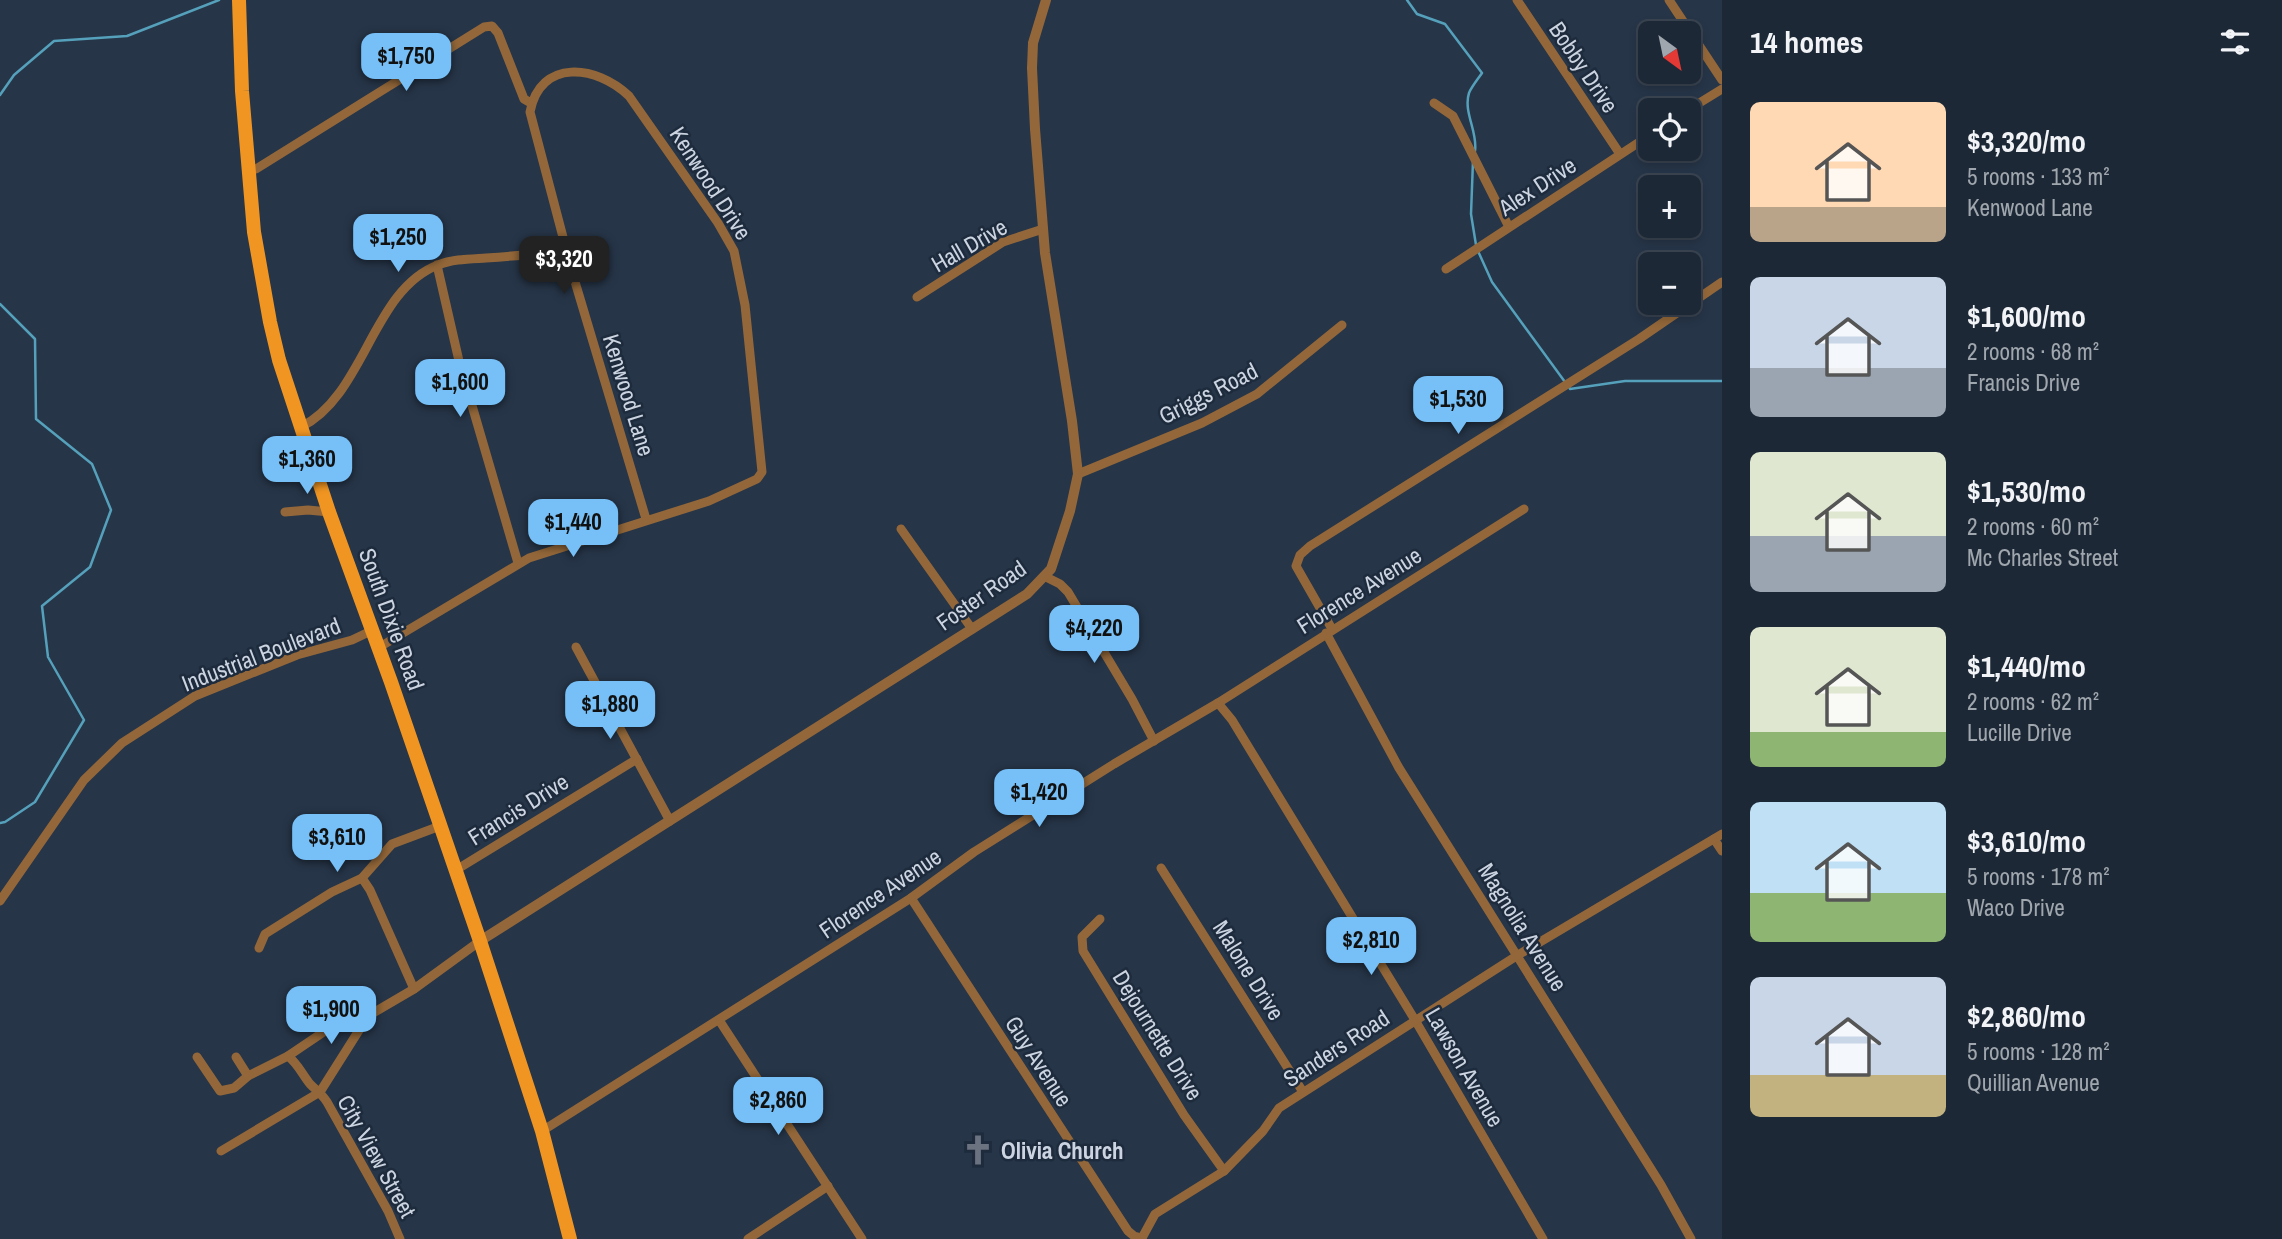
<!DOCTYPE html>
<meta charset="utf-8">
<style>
body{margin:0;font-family:"Archivo Narrow",sans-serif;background:#25303e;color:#f1f3f6;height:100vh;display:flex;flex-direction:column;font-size:26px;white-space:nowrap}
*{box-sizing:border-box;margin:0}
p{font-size:23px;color:#a0a6ad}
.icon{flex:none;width:38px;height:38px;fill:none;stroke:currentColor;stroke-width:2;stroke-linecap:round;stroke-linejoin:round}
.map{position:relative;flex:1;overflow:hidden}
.details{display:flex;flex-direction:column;background:#1c2836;width:560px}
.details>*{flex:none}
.needle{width:46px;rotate:147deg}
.buttons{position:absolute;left:1638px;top:21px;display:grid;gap:14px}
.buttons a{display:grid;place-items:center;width:63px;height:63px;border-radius:10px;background:#1c2836;box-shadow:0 4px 10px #0003,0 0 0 2px #3a4451;font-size:35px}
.price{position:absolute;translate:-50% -60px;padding:0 16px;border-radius:14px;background:#76c0f7;color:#111;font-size:23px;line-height:46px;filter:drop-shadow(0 2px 4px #0008)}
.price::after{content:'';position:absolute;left:50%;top:42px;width:21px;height:16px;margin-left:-10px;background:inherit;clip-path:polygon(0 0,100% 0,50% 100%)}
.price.selected{background:#222;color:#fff}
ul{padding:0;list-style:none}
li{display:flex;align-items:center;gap:21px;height:175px;padding:0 28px}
li span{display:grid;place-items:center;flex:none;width:196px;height:140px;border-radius:10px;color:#555}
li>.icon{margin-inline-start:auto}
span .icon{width:84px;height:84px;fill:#fffc;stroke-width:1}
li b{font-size:30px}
h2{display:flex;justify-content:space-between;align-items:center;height:84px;padding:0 28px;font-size:30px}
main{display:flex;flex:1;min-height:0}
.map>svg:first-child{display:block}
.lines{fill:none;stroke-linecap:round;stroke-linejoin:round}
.stream{stroke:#55a0ba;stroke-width:2.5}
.minor{stroke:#936739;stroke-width:9}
.tertiary{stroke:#936739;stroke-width:10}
.primary{stroke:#f09522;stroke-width:14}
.labels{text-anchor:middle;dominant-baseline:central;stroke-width:5;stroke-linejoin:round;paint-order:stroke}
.street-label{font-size:23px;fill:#cbd4e0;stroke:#1d2b3d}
.poi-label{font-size:23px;font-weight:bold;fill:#cbd4e0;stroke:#1d2b3d;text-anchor:start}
</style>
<main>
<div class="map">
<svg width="1722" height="1239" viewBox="0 0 1722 1239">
<rect width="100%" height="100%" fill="#263548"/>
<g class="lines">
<!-- stream -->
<g class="stream">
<path d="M1407,0L1417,14L1445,24L1482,73C1478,79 1472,86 1469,93C1463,112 1478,132 1475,151"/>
<path d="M0,95L14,75L54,41L127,36L219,0"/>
<path d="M1473,161L1471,214L1476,245"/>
<path d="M1478,251L1492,282L1565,382"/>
<path d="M0,304L35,339L36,419L92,464L111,510L90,567L42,606L48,657L84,720L35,802L5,822L0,823"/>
<path d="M1569,387L1570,389L1625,381H1722"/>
</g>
<!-- minor -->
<g class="minor">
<path d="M1517,0L1620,154"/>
<path d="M1669,0L1722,80"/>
<path d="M1434,103L1453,116L1509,227"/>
<path d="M1688,110L1722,89"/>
<path d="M248,171L256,169L484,27L492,26L498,33L524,99L531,103"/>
<path d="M437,265L459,361L518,563"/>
<path d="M1446,269L1650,135"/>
<path d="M917,297L1003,242L1043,229"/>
<path d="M301,427C365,395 372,290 438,265C453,259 470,259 486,258C513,256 540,254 567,251"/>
<path d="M1078,474L1202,423L1257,394L1342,325"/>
<path d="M285,512L308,510L329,512"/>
<path d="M901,529L972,629"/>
<path d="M1044,576L1060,584L1068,592L1132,699L1154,741"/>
<path d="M1332,629L1296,566L1300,555L1310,546L1639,339L1722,282"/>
<path d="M1326,633L1399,768L1661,1185L1691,1239"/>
<path d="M576,647L670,821"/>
<path d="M378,648L529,558L709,501L757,479L762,472L745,305L734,251L718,223L629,96C597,65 540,58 530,112L573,275L646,519"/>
<path d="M1218,703L1232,720L1415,1020L1543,1239"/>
<path d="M1714,839L1722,851"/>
<path d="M1161,868L1303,1092"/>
<path d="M456,870L637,759"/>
<path d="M362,878L370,890L414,989"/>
<path d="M911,898L1128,1231L1134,1236L1142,1238"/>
<path d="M0,901L84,780L122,743L195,696L297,655L352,640L371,631"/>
<path d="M1100,919L1082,937L1083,951L1184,1115L1224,1171"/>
<path d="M259,948L265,934L332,892L362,878L392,844L440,826"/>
<path d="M719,1020L862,1239"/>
<path d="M288,1056C298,1064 302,1074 310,1084C316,1090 322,1094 327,1102L388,1211L400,1239"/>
<path d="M197,1057L220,1091L234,1088L248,1076L288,1056L325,1031L348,1020L368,1016L414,989L480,941"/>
<path d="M236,1057L248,1076"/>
<path d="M542,1131L911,898L974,852L1114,764L1218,703L1524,509"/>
<path d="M221,1151L320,1092L368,1016"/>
<path d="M1142,1238L1155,1214L1224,1171L1263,1131L1279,1108L1518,955L1722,834"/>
<path d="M748,1239L828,1186"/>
</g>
<!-- tertiary -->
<path class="tertiary" d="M480,941L1027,594L1051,569L1070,511L1078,474L1072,421L1045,253L1035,129L1032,68L1033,43L1046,0"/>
<!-- primary -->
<path class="primary" d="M239,0L242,91L254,232L270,322L279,360L329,512L391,682L480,941L542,1131L570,1239"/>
</g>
<!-- icons -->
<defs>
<g id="church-bare" transform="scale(2.415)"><path d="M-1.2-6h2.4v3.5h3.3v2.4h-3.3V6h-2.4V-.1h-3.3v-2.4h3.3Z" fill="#6b7280" stroke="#1d2b3d" stroke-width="2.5" paint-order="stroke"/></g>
</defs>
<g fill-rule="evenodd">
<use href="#church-bare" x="978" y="1150"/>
</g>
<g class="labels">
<!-- street labels -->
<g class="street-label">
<text transform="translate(1584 67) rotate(56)">Bobby Drive</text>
<text transform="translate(711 183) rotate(57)">Kenwood Drive</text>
<text transform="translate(1537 186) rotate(-33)">Alex Drive</text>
<text transform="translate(969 245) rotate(-30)">Hall Drive</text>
<text transform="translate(1208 393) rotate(-27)">Griggs Road</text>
<text transform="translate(629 395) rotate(73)">Kenwood Lane</text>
<text transform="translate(1359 590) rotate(-32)">Florence Avenue</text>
<text transform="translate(981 595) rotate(-35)">Foster Road</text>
<text transform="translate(392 619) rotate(70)">South Dixie Road</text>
<text transform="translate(261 654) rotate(-21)">Industrial Boulevard</text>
<text transform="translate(518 809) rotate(-32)">Francis Drive</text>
<text transform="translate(880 893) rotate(-34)">Florence Avenue</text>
<text transform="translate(1523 927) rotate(58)">Magnolia Avenue</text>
<text transform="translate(1249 970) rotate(58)">Malone Drive</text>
<text transform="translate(1158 1035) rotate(58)">Dejournette Drive</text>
<text transform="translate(1336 1048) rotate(-33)">Sanders Road</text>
<text transform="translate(1039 1061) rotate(57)">Guy Avenue</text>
<text transform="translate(1465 1067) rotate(60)">Lawson Avenue</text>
<text transform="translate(377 1156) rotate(61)">City View Street</text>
</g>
<!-- poi labels -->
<g class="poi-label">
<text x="1001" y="1150">Olivia Church</text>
</g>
</g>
</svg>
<div class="buttons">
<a><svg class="needle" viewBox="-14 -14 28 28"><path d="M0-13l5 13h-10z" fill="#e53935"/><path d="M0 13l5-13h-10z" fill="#a0a6ad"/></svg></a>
<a><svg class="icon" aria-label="locate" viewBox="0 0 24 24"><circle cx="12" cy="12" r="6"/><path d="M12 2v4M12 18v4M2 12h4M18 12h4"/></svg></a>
<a>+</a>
<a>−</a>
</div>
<b class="price" style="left:406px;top:93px">$1,750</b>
<b class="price" style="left:398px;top:274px">$1,250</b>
<b class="price selected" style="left:564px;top:296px">$3,320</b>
<b class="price" style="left:460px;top:419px">$1,600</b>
<b class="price" style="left:1458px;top:436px">$1,530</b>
<b class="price" style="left:307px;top:496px">$1,360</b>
<b class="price" style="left:573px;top:559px">$1,440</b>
<b class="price" style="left:1094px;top:665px">$4,220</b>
<b class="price" style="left:610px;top:741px">$1,880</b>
<b class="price" style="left:1039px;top:829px">$1,420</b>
<b class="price" style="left:337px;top:874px">$3,610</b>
<b class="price" style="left:1371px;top:977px">$2,810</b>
<b class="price" style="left:331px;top:1046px">$1,900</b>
<b class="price" style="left:778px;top:1137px">$2,860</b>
</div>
<section class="details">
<h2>14 homes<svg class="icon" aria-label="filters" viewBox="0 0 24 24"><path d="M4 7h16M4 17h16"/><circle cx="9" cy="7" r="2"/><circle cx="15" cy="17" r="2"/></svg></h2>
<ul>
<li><span style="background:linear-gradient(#ffd9b3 75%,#b9a48a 0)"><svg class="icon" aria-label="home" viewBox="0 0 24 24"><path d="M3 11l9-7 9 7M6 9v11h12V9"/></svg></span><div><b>$3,320/mo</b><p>5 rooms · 133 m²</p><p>Kenwood Lane</p></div></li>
<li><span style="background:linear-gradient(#c9d6e8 65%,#9aa5b1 0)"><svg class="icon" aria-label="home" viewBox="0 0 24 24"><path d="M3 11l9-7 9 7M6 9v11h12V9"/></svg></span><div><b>$1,600/mo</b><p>2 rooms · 68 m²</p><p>Francis Drive</p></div></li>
<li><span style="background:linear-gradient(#dfe7d0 60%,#9aa5b1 0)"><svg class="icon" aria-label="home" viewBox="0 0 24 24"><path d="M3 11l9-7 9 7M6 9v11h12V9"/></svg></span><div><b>$1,530/mo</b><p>2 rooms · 60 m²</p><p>Mc Charles Street</p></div></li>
<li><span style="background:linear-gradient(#dfe7d0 75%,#8fb573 0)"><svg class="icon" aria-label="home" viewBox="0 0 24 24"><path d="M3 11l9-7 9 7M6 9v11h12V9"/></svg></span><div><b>$1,440/mo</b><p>2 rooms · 62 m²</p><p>Lucille Drive</p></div></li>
<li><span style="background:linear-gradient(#bfe0f5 65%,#8fb573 0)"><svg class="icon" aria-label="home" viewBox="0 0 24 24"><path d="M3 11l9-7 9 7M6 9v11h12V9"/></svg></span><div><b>$3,610/mo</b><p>5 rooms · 178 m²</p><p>Waco Drive</p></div></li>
<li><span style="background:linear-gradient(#c9d6e8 70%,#c2b280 0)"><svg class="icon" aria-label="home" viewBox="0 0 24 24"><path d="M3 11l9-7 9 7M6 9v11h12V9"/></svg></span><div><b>$2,860/mo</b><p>5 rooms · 128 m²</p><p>Quillian Avenue</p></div></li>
</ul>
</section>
</main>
